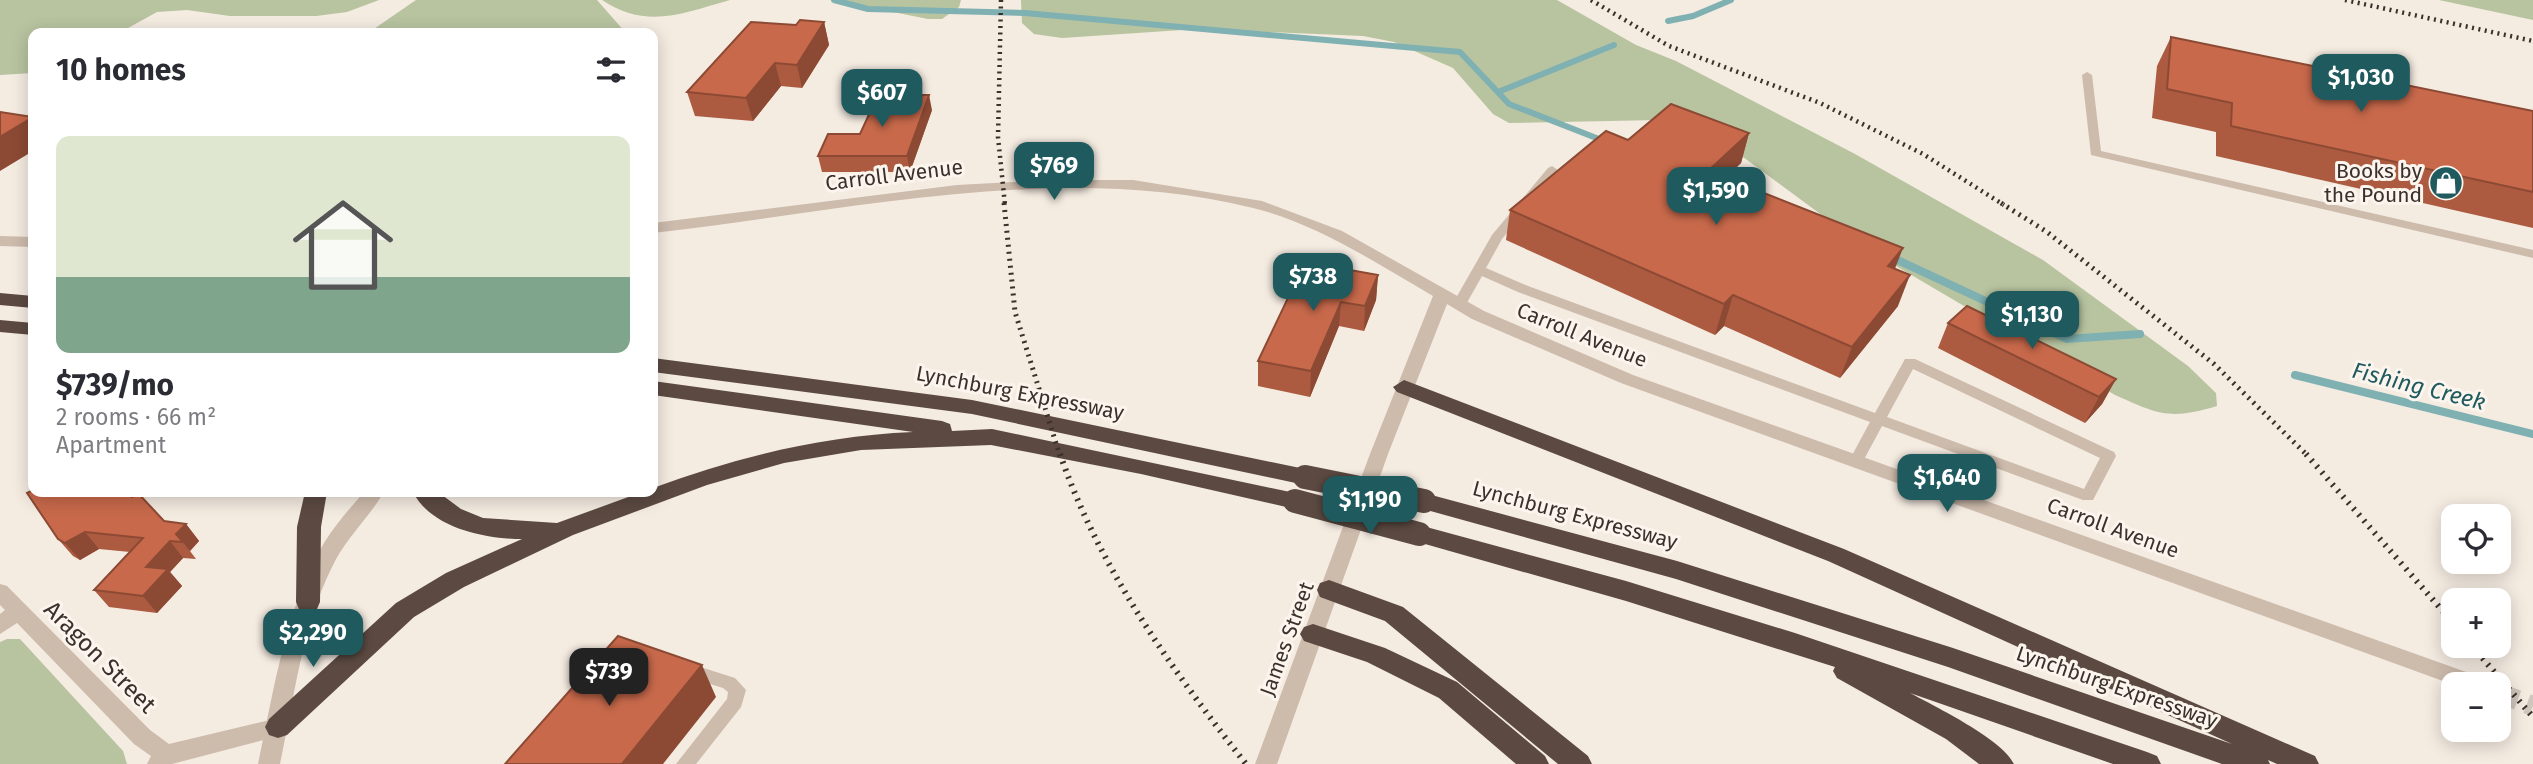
<!DOCTYPE html>
<meta charset="utf-8">
<style>
body{margin:0;font-family:"Fira Sans",sans-serif;background:#f7f7f7;color:#2b2b33;height:100vh;display:flex;flex-direction:column;font-size:26px;white-space:nowrap}
*{box-sizing:border-box;margin:0}
p{font-size:23px;color:#7c7c81}
.icon{flex:none;width:38px;height:38px;fill:none;stroke:currentColor;stroke-width:2;stroke-linecap:round;stroke-linejoin:round}
.map{position:relative;flex:1;overflow:hidden}
.sheet{position:absolute;left:28px;top:28px;width:630px;height:469px;display:flex;flex-direction:column;background:#fff;border-radius:14px;box-shadow:0 4px 18px #0003}
.sheet>*{flex:none}
.controls{position:absolute;left:2441px;top:504px;display:grid;gap:14px}
.controls a{display:grid;place-items:center;width:70px;height:70px;border-radius:14px;background:#fff;box-shadow:0 4px 18px #0003;font-size:35px}
.price{position:absolute;translate:-50% -60px;padding:0 16px;border-radius:14px;background:#1f5a5e;color:#fff;font-size:23px;line-height:46px;filter:drop-shadow(0 2px 4px #0008)}
.price::after{content:'';position:absolute;left:50%;top:42px;width:21px;height:16px;margin-left:-10px;background:inherit;clip-path:polygon(0 0,100% 0,50% 100%)}
.price.current{background:#222;color:#fff}
ul{padding:0;list-style:none}
li{display:grid;align-content:center;gap:14px;height:371px;padding:0 28px}
li+li{border-top:2px solid #e1e1e2}
li span{display:grid;place-items:center;height:217px;border-radius:14px;color:#555}
li>.icon{margin-inline-start:auto}
span .icon{width:126px;height:126px;fill:#fffc;stroke-width:1}
li b{font-size:30px}
h2{display:flex;justify-content:space-between;align-items:center;height:84px;padding:0 28px;font-size:30px}
.map>svg:first-child{display:block}
.green{fill:#b8c4a0}
.lines{fill:none;stroke-linecap:round;stroke-linejoin:round}
.stream-far1{stroke:#7fb0b2;stroke-width:6}
.stream{stroke:#7fb0b2;stroke-width:8}
.tertiary-tunnel{stroke:#cfc6bd;stroke-width:20;stroke-dasharray:20 10;stroke-linecap:butt}
.service{fill:#cdbbac;fill-rule:evenodd}
.minor{fill:#cdbbac;fill-rule:evenodd}
.tertiary{fill:#cdbbac;fill-rule:evenodd}
.motorway{fill:#5c4a42;fill-rule:evenodd}
.rail-far2{stroke:#3b302b;stroke-width:4.5;stroke-dasharray:2 4.5;stroke-linecap:butt}
.rail-far1{stroke:#3b302b;stroke-width:5;stroke-dasharray:2 5;stroke-linecap:butt}
.rail{stroke:#3b302b;stroke-width:6;stroke-dasharray:2 6;stroke-linecap:butt}
.motorway-bridge{stroke:#5c4a42;stroke-width:24}
.wall{fill:#ac5a40}
.shaded-wall{fill:#8c4a34}
.building{fill:#c8694b;stroke:#8c4a34;stroke-width:2}
.labels{text-anchor:middle;dominant-baseline:central;stroke-width:6;stroke-linejoin:round;paint-order:stroke}
.poi-label{font-size:21px;fill:#3b302b;stroke:#fbf5ee;text-anchor:end}
.street-label{font-size:21px;fill:#3b302b;stroke:#fbf5ee}
.water-label{font-size:23px;font-style:italic;fill:#1f5a5e;stroke:#fbf5ee}
.near-street-label{font-size:24px;fill:#3b302b;stroke:#fbf5ee}
</style>
<div class="map">
<svg width="2533" height="764" viewBox="0 0 2533 764">
<rect width="100%" height="100%" fill="#f4ebe1"/>
<!-- green -->
<g class="green">
<path d="M0,0H379L347,12L316,16H230L187,10L157,12L119,33H33V73L0,75Z"/>
<path d="M416,0H597L626,33H368Z"/>
<path d="M602,0H730C683,13 647,30 602,0Z"/>
<path d="M833,0H961L959,7L942,19H928Z"/>
<path d="M1021,0H1557L1636,45L1676,61L1855,154L2043,260L2188,366L2216,393L2217,406C2169,420 2160,415 2115,395L1869,250L1743,157L1706,134L1658,120L1509,123L1493,114L1453,68L1394,42L1363,36L1197,29L1062,38L1034,34L1022,23Z"/>
<path d="M2439,0H2533V20Z"/>
<path d="M7,639H20L123,751L127,764H0V642Z"/>
</g>
<g class="lines">
<!-- stream-far1 -->
<g class="stream-far1">
<path d="M834,0L868,9L1025,13L1460,52L1509,104L1604,141"/>
<path d="M1668,21L1693,16L1731,0"/>
<path d="M1498,92L1614,45"/>
</g>
<!-- stream -->
<g class="stream">
<path d="M1889,256L2067,339L2140,334"/>
<path d="M2295,375L2533,434"/>
</g>
<!-- tertiary-tunnel -->
<path class="tertiary-tunnel" d="M2499,693L2533,706"/>
<!-- service -->
<g class="service">
<path d="M2087,72L2092,75L2101,151L2533,250V258L2091,155L2082,75Z"/>
<path d="M1552,166L1558,170L1502,239L1486,268L1528,286L1875,413L1905,359H1915L2114,452L2116,456L2093,500H2083L1882,426L1861,465H1851L1849,461L1870,422L1518,292L1482,276L1464,308H1454L1452,305L1492,235L1548,168ZM1913,369L2100,458L2084,489L1887,417Z"/>
<path d="M691,664L735,678L746,690L741,707L696,764H676L727,699L728,692L723,688L685,676L682,671L685,666Z"/>
</g>
<!-- minor -->
<path class="minor" d="M0,584L7,586L150,730L169,744L278,718L286,720L289,727L286,734L172,764H147L151,756L134,744L17,623L0,634V614L5,610L0,605Z"/>
<!-- tertiary -->
<g class="tertiary">
<path d="M1049,180H1133L1262,201L1342,231L1484,311L1633,375L2483,678L2486,684L2454,685L1621,383L1472,319L1447,304L1388,454L1277,764H1255L1370,454L1433,296C1376,263 1318,224 1253,208C1060,160 847,211 653,233V223L957,185Z"/>
<path d="M0,236L33,237V247L0,246Z"/>
<path d="M364,492H384C368,519 345,539 332,567C302,627 294,699 280,764H258C274,690 285,610 324,543C335,525 350,508 364,492Z"/>
</g>
<!-- motorway -->
<g class="motorway">
<path d="M0,293L33,296V308L0,305Z"/>
<path d="M0,320L33,323V335L0,332Z"/>
<path d="M653,358L972,400L1305,469L1313,471L1316,477L1313,483L1305,485L972,414L653,372Z"/>
<path d="M1404,380L1844,549L2315,756L2319,764H2277L2268,760L2270,764H2222L1948,667L1676,579L1416,507L1413,501L1416,495L1424,493L1677,561L1953,648L2232,744L1828,561L1397,392L1393,387Z"/>
<path d="M653,381L942,421L950,424L952,431L992,429L1295,493L1303,495L1306,501L1303,507L1295,509L1141,474L991,445L861,450L784,463L707,485L573,535L464,587L414,617L287,735L278,738L269,735L265,727L269,719L396,603L446,573L522,539C485,539 431,528 413,492H438L461,509L483,518L557,523L642,492H653V488C737,457 822,436 913,432L653,395Z"/>
<path d="M305,492H327L321,527L320,602L317,609L308,612L299,609L296,602L297,527Z"/>
<path d="M1419,525L1626,581L1795,633L2147,752L2157,756L2161,764H2113L1910,693C1936,707 2002,739 2014,764H1979L1946,739L1837,678L1833,671L1835,667L1626,601L1411,540L1407,534L1411,528Z"/>
<path d="M1329,580L1403,607L1588,756L1592,764H1558L1385,621L1320,597L1317,590L1320,583Z"/>
<path d="M1313,624L1385,648L1457,682L1545,756L1549,764H1516L1439,698L1367,662L1304,641L1300,634L1304,627Z"/>
</g>
<!-- rail-far2 -->
<g class="rail-far2">
<path d="M1001,0L998,137L1005,205"/>
<path d="M1591,0L1669,46L1820,103L1923,154L2004,205"/>
<path d="M2345,0L2533,41"/>
</g>
<!-- rail-far1 -->
<g class="rail-far1">
<path d="M1004,203L1015,312L1060,456"/>
<path d="M2001,203L2047,232L2214,364L2308,456"/>
</g>
<!-- rail -->
<g class="rail">
<path d="M1060,454C1099,568 1172,670 1246,764"/>
<path d="M2306,454L2454,624"/>
<path d="M2472,646L2533,717"/>
</g>
<!-- motorway-bridge -->
<g class="motorway-bridge">
<path d="M1305,477L1424,501"/>
<path d="M1295,501L1419,534"/>
</g>
</g>
<!-- wall -->
<g class="wall">
<path d="M824,22L829,45L802,88L781,86L753,121L695,116L687,92L796,25Z"/>
<path d="M2171,37L2533,111V228L2216,156V132L2152,118L2157,66Z"/>
<path d="M932,110L910,172H822L818,156L860,134Z"/>
<path d="M1749,133L1741,163L1725,178L1895,269L1898,306L1840,378L1724,326L1715,335L1506,240L1510,210L1628,140Z"/>
<path d="M1378,275L1376,300L1364,331L1339,326L1310,397L1258,386V361Z"/>
<path d="M1948,323L2116,379L2102,404L2085,423L1938,348Z"/>
<path d="M132,497L164,521L186,524L199,541L190,551L196,559L183,558L170,572L182,586L157,613L109,607L94,590L130,552L99,549L80,560L73,556L58,539Z"/>
</g>
<!-- shaded-wall -->
<g class="shaded-wall">
<path d="M824,22L829,45L802,88L797,65Z"/>
<path d="M775,63L781,86L753,121L746,98Z"/>
<path d="M929,95L932,110L910,172L907,156Z"/>
<path d="M33,117V151L0,171V137Z"/>
<path d="M1749,133L1741,163L1700,202L1708,171Z"/>
<path d="M1903,248L1891,279L1888,266Z"/>
<path d="M1378,275L1376,300L1364,331L1365,306Z"/>
<path d="M1910,275L1898,306L1840,378L1852,347Z"/>
<path d="M1733,295L1724,326L1715,335L1724,304Z"/>
<path d="M1341,302L1339,326L1310,397L1311,371Z"/>
<path d="M2116,379L2102,404L2085,423L2099,397Z"/>
<path d="M186,524L199,541L190,551L176,534Z"/>
<path d="M85,532L99,549L80,560L65,543Z"/>
<path d="M170,541L183,558L170,572L182,586L157,613L143,596L146,567Z"/>
<path d="M702,665L716,697L663,764H622Z"/>
</g>
<!-- building -->
<g class="building">
<path d="M800,20L824,22L797,65L775,63L746,98L687,92L751,22L796,25Z"/>
<path d="M2171,37L2533,111V192L2231,126L2232,103L2167,89Z"/>
<path d="M878,95H929L907,156H818L828,134H860Z"/>
<path d="M1671,104L1749,133L1708,171L1903,248L1888,266L1910,275L1852,347L1733,295L1724,304L1510,210L1606,131L1628,140Z"/>
<path d="M0,112L33,117L0,137Z"/>
<path d="M1305,262L1378,275L1365,306L1341,302L1311,371L1258,361Z"/>
<path d="M1967,306L2116,379L2099,397L1948,323Z"/>
<path d="M33,490V492H128L132,497L138,493L164,521L186,524L176,534L183,542L170,541L146,567L168,569L143,596L94,590L143,538L85,532L65,543L58,539L27,493Z"/>
<path d="M618,636L702,665L622,764H505Z"/>
</g>
<!-- icons -->
<defs>
<g id="shop-disc" transform="scale(1.75)"><circle r="9.5" fill="#1f5a5e" stroke="#fbf5ee"/><path d="M-5-2.5h2.3a2.7 3.5 0 0 1 5.4 0H5L5.5 6h-11ZM-1.5-2.5h3a1.5 2.3 0 0 0-3 0Z" fill="#fff"/></g>
</defs>
<g fill-rule="evenodd">
<use href="#shop-disc" x="2446" y="183"/>
</g>
<g class="labels">
<!-- poi labels -->
<g class="poi-label">
<text x="2422" y="171">Books by<tspan x="2422" dy="24">the Pound</tspan></text>
</g>
<!-- street labels -->
<g class="street-label">
<text transform="translate(894 175) rotate(-7)">Carroll Avenue</text>
<text transform="translate(1582 335) rotate(22)">Carroll Avenue</text>
<text transform="translate(1020 393) rotate(11)">Lynchburg Expressway</text>
<text transform="translate(1575 515) rotate(15)">Lynchburg Expressway</text>
<text transform="translate(2113 528) rotate(20)">Carroll Avenue</text>
<text transform="translate(1287 639) rotate(-70)">James Street</text>
<text transform="translate(2117 687) rotate(19)">Lynchburg Expressway</text>
</g>
<!-- water labels -->
<g class="water-label">
<text transform="translate(2419 386) rotate(14)">Fishing Creek</text>
</g>
<!-- near-street labels -->
<g class="near-street-label">
<text transform="translate(100 657) rotate(45)">Aragon Street</text>
</g>
</g>
</svg>
<div class="controls">
<a><svg class="icon" aria-label="locate" viewBox="0 0 24 24"><circle cx="12" cy="12" r="6"/><path d="M12 2v4M12 18v4M2 12h4M18 12h4"/></svg></a>
<a>+</a>
<a>−</a>
</div>
<b class="price" style="left:2361px;top:114px">$1,030</b>
<b class="price" style="left:882px;top:129px">$607</b>
<b class="price" style="left:1054px;top:202px">$769</b>
<b class="price" style="left:1716px;top:227px">$1,590</b>
<b class="price" style="left:1313px;top:313px">$738</b>
<b class="price" style="left:2032px;top:351px">$1,130</b>
<b class="price" style="left:1947px;top:514px">$1,640</b>
<b class="price" style="left:1370px;top:536px">$1,190</b>
<b class="price" style="left:313px;top:669px">$2,290</b>
<b class="price current" style="left:609px;top:708px">$739</b>
<section class="sheet">
<h2>10 homes<svg class="icon" aria-label="filters" viewBox="0 0 24 24"><path d="M4 7h16M4 17h16"/><circle cx="9" cy="7" r="2"/><circle cx="15" cy="17" r="2"/></svg></h2>
<ul>
<li><span style="background:linear-gradient(#dfe7d0 65%,#7fa58c 0)"><svg class="icon" aria-label="home" viewBox="0 0 24 24"><path d="M3 11l9-7 9 7M6 9v11h12V9"/></svg></span><div><b>$739/mo</b><p>2 rooms · 66 m²</p><p>Apartment</p></div></li>
</ul>
</section>
</div>
